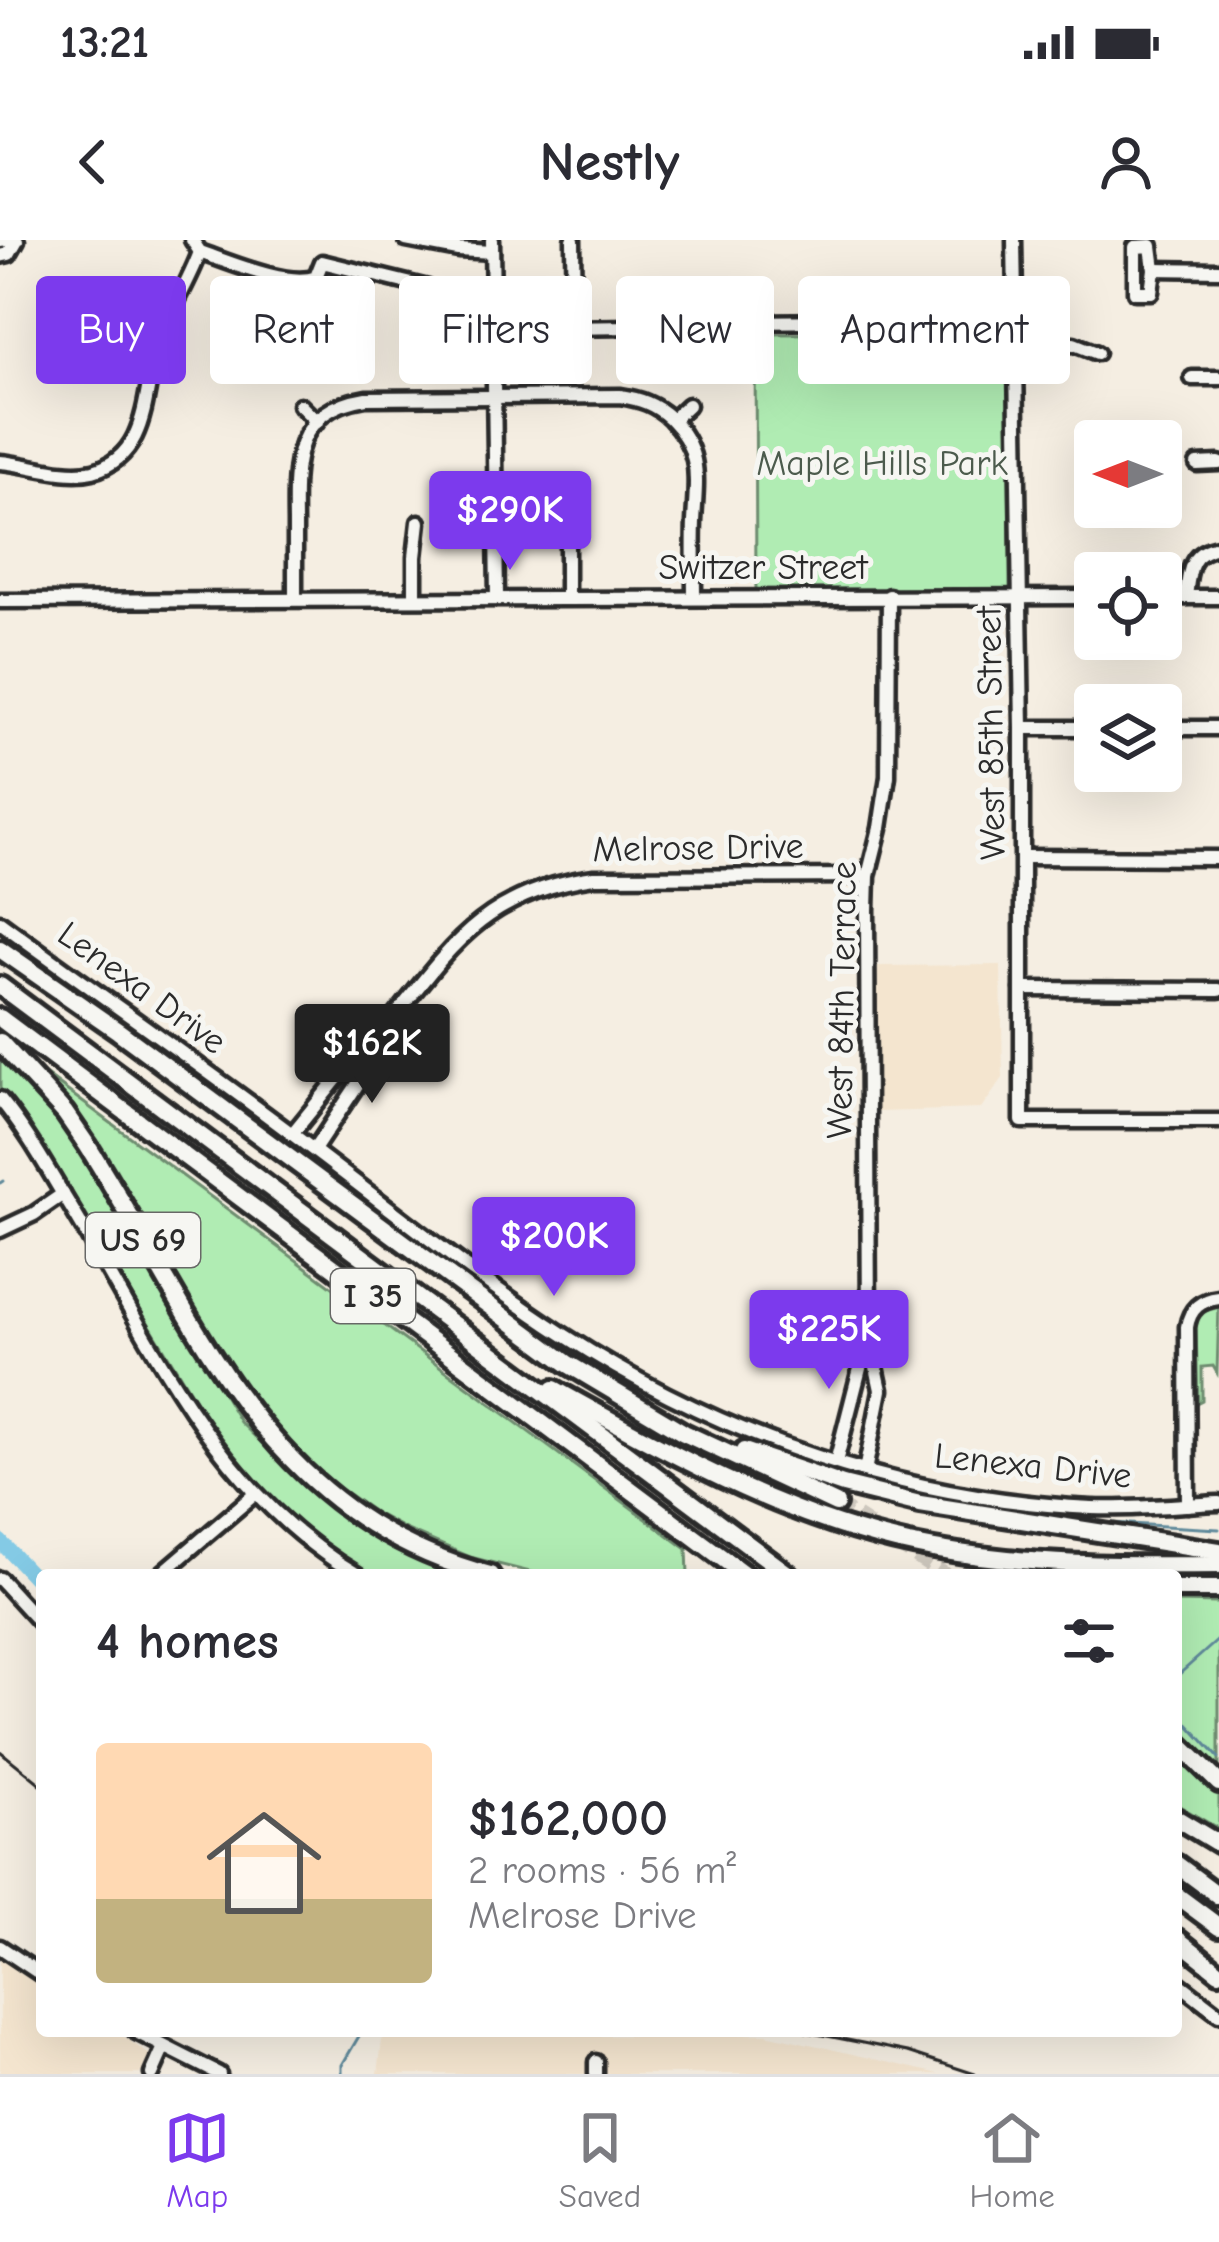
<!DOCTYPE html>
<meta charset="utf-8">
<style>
body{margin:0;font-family:"Comic Neue",sans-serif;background:#f7f7f7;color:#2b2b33;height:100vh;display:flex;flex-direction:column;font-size:45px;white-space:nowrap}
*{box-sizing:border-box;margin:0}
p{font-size:39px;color:#7c7c81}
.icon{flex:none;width:66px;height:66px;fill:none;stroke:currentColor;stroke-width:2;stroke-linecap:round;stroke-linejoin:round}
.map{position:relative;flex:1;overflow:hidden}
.drawer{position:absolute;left:36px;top:1329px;width:1146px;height:468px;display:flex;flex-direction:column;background:#fff;border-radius:12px;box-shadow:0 12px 48px #0002}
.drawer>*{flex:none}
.banner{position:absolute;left:36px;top:36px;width:1149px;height:108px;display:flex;gap:24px}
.needle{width:78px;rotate:270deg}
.tools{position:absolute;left:1074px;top:180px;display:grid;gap:24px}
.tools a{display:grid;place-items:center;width:108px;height:108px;border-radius:12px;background:#fff;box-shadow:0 12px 48px #0002;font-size:60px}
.price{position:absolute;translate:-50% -102px;padding:0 27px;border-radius:12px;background:#7c3aed;color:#fff;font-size:39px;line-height:78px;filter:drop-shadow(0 3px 6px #0008)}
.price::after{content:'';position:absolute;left:50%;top:72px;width:36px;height:27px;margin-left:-18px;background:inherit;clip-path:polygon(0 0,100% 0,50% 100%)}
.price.active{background:#222;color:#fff}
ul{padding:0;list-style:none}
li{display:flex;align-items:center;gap:36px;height:300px;padding:0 60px}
li span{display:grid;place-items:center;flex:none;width:336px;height:240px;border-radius:12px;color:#555}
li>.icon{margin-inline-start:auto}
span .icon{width:144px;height:144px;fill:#fffc;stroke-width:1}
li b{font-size:51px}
h2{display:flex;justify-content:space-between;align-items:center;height:144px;padding:0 60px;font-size:51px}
.pill{padding:0 42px;border-radius:12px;background:#fff;box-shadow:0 12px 48px #0002;font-size:42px;line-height:108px}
.pill.active{background:#7c3aed;color:#fff}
.status{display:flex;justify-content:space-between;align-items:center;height:84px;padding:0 60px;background:#fff;direction:ltr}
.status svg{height:33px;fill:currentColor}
header{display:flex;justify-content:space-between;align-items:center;height:156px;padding:0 60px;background:#fff;font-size:54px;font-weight:700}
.menu{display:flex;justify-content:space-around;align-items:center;height:168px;border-top:3px solid #e1e1e2;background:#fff;font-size:33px;color:#7c7c81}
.menu a{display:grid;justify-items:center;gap:6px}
.menu .active{color:#7c3aed}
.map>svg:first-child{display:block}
.built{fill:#f4e5cf}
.green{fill:#b0ecb3;stroke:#6e8c6f;stroke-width:3}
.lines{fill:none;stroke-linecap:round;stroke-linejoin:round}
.stream{stroke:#608a9b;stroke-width:3}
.river{stroke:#84cae5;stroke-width:15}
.highway-tunnel{stroke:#cdc7bd;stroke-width:16;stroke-dasharray:16 8;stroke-linecap:butt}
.minor-casing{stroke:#2b2b2b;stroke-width:21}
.highway-casing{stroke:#2b2b2b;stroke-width:26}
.minor{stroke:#f6f6f2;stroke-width:12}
.highway{stroke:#f6f6f2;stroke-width:16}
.rail{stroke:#2b2b2b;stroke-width:3}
.labels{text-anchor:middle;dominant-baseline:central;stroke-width:10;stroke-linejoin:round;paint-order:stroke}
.shield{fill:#f6f6f2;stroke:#686867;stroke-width:3}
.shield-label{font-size:33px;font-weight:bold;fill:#2b2b2b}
.park-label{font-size:36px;fill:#4c5b4d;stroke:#f6f6f2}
.street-label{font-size:36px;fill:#2b2b2b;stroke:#f6f6f2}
</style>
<div class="status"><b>13:21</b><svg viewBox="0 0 49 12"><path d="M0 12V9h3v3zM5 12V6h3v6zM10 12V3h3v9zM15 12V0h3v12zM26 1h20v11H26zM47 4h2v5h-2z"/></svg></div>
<header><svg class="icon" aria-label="back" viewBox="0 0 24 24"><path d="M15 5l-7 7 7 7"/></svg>Nestly<svg class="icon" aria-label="person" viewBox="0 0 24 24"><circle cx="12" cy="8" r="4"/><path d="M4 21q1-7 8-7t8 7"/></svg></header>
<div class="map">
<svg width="1219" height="1834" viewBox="0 0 1219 1834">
<rect width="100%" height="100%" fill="#f5eee2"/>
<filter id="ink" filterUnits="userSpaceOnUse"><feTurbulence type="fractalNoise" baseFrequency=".00833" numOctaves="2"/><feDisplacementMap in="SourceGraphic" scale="24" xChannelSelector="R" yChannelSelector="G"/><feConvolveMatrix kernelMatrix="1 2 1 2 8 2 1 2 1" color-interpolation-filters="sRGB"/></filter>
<g filter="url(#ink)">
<!-- built -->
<g class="built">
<path d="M1001,725L1003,838L981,869L877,872L878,726Z"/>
<path d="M0,1717L42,1743V1791H115L150,1815L140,1834H0Z"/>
<path d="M383,1791H548L582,1796L766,1794L939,1834H378Z"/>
</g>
<!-- green -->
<g class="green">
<path d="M1008,93L1010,351L756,353L755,94Z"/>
<path d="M0,819L34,851L74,901L240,1182L313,1253L373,1294L450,1331L465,1335H370L314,1299L269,1258L227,1212L23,877L0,850Z"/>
<path d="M38,829L687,1309L688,1335L534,1333L470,1317L407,1290L374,1272L340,1248L308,1221L244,1149Z"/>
<path d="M1219,1067L1217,1133L1213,1126L1202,1127V1160L1198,1162L1196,1088L1198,1079L1205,1071Z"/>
<path d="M1176,1362L1219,1363V1532L1176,1490Z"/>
<path d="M1176,1509L1191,1522L1219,1555V1589L1176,1564Z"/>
</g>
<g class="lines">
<!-- stream -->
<g class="stream">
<path d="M0,943L3,941"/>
<path d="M1093,1282L1219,1289"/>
<path d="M1176,1437L1219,1399"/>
<path d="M1176,1471L1219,1518"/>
<path d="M342,1834V1825L362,1791"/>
</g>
<!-- river -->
<path class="river" d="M0,1301L42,1346"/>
<!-- highway-tunnel -->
<path class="highway-tunnel" d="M836,1264L945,1335"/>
<!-- minor casing -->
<g class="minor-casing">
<g id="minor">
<path d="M192,0L200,12C229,22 289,48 316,37L322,22L428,48"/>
<path d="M406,0L458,10L492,12"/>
<path d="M492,0L497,357"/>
<path d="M573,0L574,87"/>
<path d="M1014,0L1022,488V881H1219"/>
<path d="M0,1L7,0"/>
<path d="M1151,6L1154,29L1151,52H1135V7Z"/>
<path d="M0,16L9,14L17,0"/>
<path d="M1154,29L1219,30"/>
<path d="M648,83L1016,79"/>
<path d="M493,89L632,87"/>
<path d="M1016,104H1074L1097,113"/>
<path d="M1192,138H1219"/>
<path d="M300,165L317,182"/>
<path d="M672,180L688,165"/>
<path d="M0,222C28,224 65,238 93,231C154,214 142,143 160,97C172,68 189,42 200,12"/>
<path d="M1197,224L1219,223"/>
<path d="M567,357V306L573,281"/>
<path d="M1161,357H1219"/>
<path d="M1186,357C1189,332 1189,311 1219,307"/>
<path d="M295,358C295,333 295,307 295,282C294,222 293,170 366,158L620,156C640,159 655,164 670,178C703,211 696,240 694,282C693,307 694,332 694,357"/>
<path d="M415,358V317L419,282"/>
<path d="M0,361L1095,357"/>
<path d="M1022,488H1095"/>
<path d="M1161,488H1219"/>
<path d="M1023,617L1219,618"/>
<path d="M0,682C102,757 207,829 308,906C393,970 475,1037 564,1095C722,1198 904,1259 1092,1268C1134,1270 1177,1265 1219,1263"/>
<path d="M1022,749L1219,750"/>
<path d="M0,859C24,888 42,919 61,951C148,1091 209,1248 358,1335"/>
<path d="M292,894L360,810L377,799C446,714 478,653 594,637L868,636"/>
<path d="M314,910L371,824L377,800"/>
<path d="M0,990L34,974L63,954"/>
<path d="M836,1222L867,1101"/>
<path d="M865,1231L881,1150L869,1094L867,670L868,636L880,588L888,536L889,356"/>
<path d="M1188,1265L1187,1087C1190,1068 1201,1060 1219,1058"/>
<path d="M160,1335L255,1254"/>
<path d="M0,1339L42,1385"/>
<path d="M0,1707L42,1735"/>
<path d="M1176,1741L1219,1774"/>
<path d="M134,1791L219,1834"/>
<path d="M596,1822V1834"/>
<path d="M152,1834L164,1807"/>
</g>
</g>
<!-- highway casing -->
<g class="highway-casing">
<g id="highway">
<path d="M0,709L118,791L568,1124L684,1193L836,1264"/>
<path d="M0,746L789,1335"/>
<path d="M0,778L745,1335"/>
<path d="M0,802L65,873L87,905C201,1084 261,1274 490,1335"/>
<path d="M554,1149C675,1216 796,1285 934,1309C1029,1326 1123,1326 1219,1325"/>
<path d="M744,1211L843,1245L920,1264L1219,1311"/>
<path d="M1176,1349H1219"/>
<path d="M1176,1501L1219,1543"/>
<path d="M1176,1578L1219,1604"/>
<path d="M1176,1624L1219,1656"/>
<path d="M1176,1655L1219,1687"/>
<path d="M1176,1698L1219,1732"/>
</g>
</g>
<!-- minor -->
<use href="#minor" class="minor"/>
<!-- highway -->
<use href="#highway" class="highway"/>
<!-- rail -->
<g class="rail">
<path d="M0,1511L42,1545"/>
<path d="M802,1791L908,1812L975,1834"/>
</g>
</g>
</g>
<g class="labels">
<!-- shield labels -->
<g class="shield">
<rect x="86" y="973" width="114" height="54" rx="9"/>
<rect x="331" y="1029" width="84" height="54" rx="9"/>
</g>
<g class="shield-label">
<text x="143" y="1000">US 69</text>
<text x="373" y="1056">I 35</text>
</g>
<!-- park labels -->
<g class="park-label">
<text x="882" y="223">Maple Hills Park</text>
</g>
<!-- street labels -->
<g class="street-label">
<text x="763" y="327">Switzer Street</text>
<text transform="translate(991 493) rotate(-91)">West 85th Street</text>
<text transform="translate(698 608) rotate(-1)">Melrose Drive</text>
<text transform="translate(142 748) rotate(36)">Lenexa Drive</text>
<text transform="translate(842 760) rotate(-89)">West 84th Terrace</text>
<text transform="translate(1033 1226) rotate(6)">Lenexa Drive</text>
</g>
</g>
</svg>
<div class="tools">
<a><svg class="needle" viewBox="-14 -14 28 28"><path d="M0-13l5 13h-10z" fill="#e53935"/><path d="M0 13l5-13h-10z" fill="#7c7c81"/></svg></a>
<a><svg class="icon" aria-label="locate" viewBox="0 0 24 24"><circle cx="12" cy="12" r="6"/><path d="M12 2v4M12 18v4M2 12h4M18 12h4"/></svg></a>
<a><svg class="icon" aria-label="layers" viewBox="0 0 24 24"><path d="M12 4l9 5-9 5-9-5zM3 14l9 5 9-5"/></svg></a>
</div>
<b class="price" style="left:510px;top:333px">$290K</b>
<b class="price active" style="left:372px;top:866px">$162K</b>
<b class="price" style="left:554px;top:1059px">$200K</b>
<b class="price" style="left:829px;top:1152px">$225K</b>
<div class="banner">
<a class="pill active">Buy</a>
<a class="pill">Rent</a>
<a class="pill">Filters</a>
<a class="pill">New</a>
<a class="pill">Apartment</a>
</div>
<section class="drawer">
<h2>4 homes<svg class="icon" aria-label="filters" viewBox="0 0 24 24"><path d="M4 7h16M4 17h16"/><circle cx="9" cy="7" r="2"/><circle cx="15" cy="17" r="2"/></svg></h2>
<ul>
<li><span style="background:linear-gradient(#ffd9b3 65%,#c2b280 0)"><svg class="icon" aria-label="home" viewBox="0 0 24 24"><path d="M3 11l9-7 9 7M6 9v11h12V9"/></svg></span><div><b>$162,000</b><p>2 rooms · 56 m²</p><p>Melrose Drive</p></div></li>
</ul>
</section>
</div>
<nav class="menu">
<a class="active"><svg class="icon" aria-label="map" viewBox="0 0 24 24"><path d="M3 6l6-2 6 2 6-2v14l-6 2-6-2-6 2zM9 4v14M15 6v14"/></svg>Map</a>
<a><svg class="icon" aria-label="saved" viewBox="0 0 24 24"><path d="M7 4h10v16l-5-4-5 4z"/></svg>Saved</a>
<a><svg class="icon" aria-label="home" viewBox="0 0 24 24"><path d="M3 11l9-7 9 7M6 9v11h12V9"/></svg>Home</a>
</nav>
